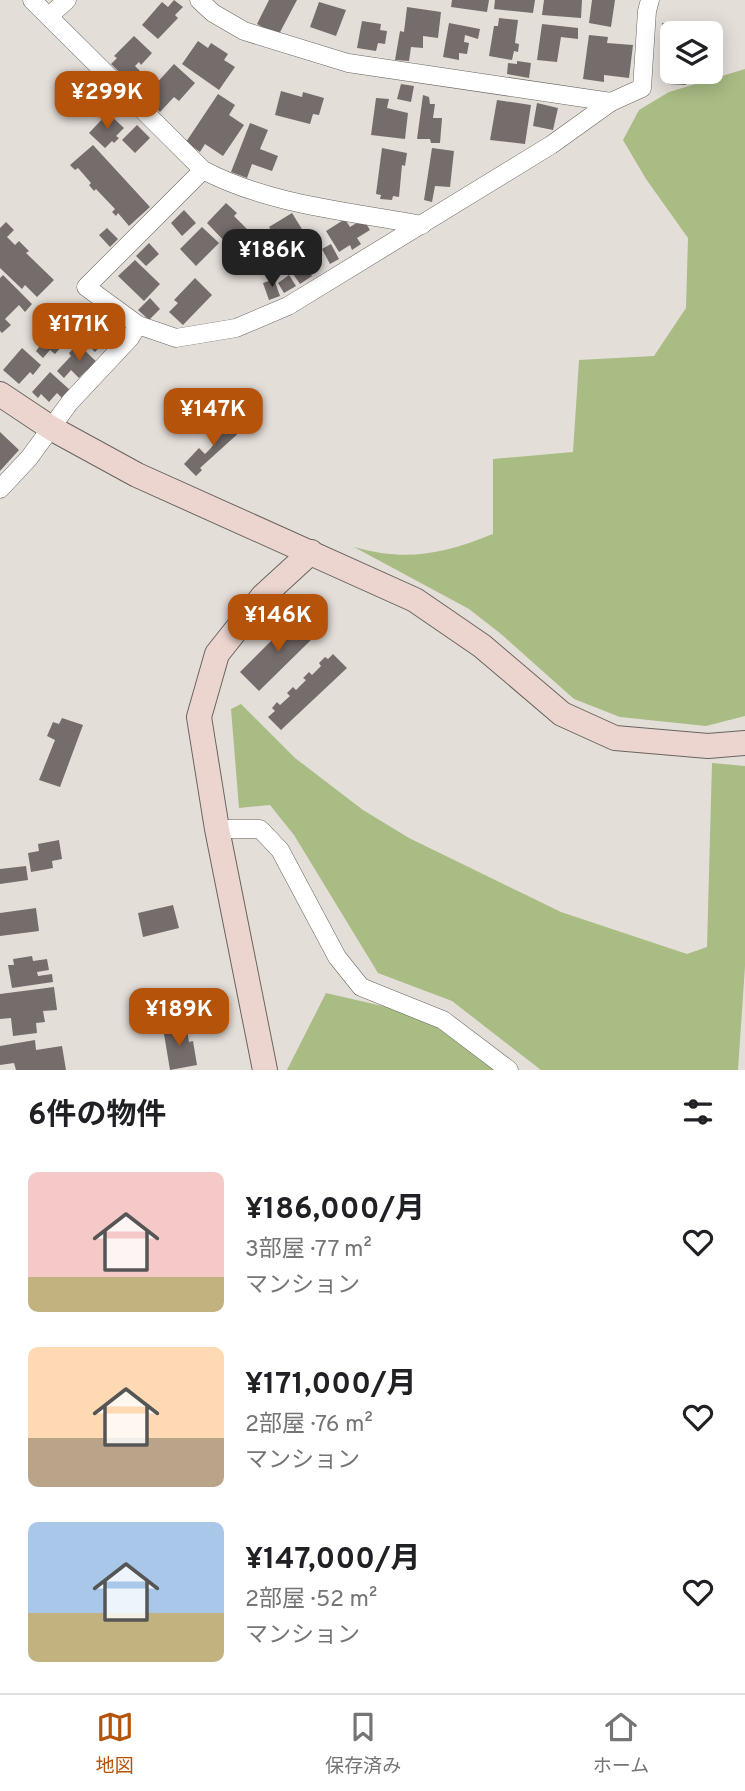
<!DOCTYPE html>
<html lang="ja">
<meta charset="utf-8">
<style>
body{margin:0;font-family:Overpass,"Noto Sans JP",sans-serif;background:#f6f6f6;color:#202124;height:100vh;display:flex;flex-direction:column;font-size:26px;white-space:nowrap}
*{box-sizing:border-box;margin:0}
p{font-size:23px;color:#757577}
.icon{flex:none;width:38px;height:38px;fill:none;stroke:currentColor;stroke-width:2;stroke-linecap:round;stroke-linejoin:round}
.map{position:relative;height:1070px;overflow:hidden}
.drawer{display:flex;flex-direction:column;background:#fff;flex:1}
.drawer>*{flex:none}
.buttons{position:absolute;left:660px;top:21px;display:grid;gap:14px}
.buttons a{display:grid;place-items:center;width:63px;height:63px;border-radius:10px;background:#fff;box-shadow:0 4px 18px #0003;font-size:35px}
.price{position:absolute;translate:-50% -60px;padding:0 16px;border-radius:14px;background:#b45309;color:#fff;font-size:23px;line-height:46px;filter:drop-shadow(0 2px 4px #0008)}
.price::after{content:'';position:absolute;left:50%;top:42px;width:21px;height:16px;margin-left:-10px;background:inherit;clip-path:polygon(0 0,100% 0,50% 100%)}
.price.selected{background:#222;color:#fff}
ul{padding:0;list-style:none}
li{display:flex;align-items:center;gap:21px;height:175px;padding:0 28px}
li span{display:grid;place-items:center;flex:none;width:196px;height:140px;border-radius:10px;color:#555}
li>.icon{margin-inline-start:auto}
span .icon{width:84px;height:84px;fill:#fffc;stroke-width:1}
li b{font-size:30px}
h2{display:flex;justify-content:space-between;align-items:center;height:84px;padding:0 28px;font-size:30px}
.dock{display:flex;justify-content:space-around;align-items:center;height:98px;border-top:2px solid #e0e0e0;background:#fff;font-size:19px;color:#757577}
.dock a{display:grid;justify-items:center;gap:4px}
.dock .selected{color:#b45309}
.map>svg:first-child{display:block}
.green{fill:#a8bc84}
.building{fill:#756d6b}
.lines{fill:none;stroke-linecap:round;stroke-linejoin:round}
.street-casing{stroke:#69645f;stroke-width:19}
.secondary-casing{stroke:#69645f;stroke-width:26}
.street{stroke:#fff;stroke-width:18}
.secondary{stroke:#ecd5cf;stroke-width:24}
</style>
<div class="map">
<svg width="745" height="1070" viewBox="0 0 745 1070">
<rect width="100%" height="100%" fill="#e4ded9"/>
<!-- green -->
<g class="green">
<path d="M745,69V716L706,726L620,717L574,699L501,634L469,609L354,547C407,562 443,554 493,534V459L573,452L579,360L654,356L686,308L688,238L646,179L623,140L639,110L669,92Z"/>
<path d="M241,704L295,758L363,810L409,838L561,912L687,954L707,947L712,763L745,766V966L738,1070H541L452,1001L378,973L294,835L270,805L239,808L231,709Z"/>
<path d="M326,993L443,1020L509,1070H287Z"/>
</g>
<!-- building -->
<g class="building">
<path d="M174,0L183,7L175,15L178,18L158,39L142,25L162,2L168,7Z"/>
<path d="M269,0H297L278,36L257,24Z"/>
<path d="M452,0H489L487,12L451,7Z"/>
<path d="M495,0H535L533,13L494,9Z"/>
<path d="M544,0H582L581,18L542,15Z"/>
<path d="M592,0H615L611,27L589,23Z"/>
<path d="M319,2L346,10L336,36L310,27Z"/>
<path d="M407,7L441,12L438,38L423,36V48L411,47L409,61L395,60L400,31L404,32Z"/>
<path d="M499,18L518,20L515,43L519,44L518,52L514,51L512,60L489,56L494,26H498Z"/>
<path d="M362,21L381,24L380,30L387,31L385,44L378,43L376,51L357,48Z"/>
<path d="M449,23L480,29L478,39L465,35L464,42L469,43L467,54L459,53V60L443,57Z"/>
<path d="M662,23L680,24V30L683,31V33H672V49L662,50Z"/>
<path d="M542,24L578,28V39L561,37L557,62L537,60Z"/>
<path d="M589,35L608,37L607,43L633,45L629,78L604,75V82L583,79Z"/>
<path d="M134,36L152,53L141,65L139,62L135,66L146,77L136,88L111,64L117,58L114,56Z"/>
<path d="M198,41L208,48L211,43L228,54L224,60L235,67L219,90L182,64Z"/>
<path d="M669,53L672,54V72H687L686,85L668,84Z"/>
<path d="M517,61L531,63L529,78L507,74L508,63L517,64Z"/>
<path d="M174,64L195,83L179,101L174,97L160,112L144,97Z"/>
<path d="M401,84L414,86L411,102L397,99Z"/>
<path d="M281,91L302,97L303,92L324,98L319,115L313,114L310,124L275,115Z"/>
<path d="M218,94L235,105L229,115L244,125L223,156L205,144L200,152L186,142Z"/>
<path d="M423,95L429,97L430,104H435L433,118H442L440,143H431L430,139H417Z"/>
<path d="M376,98L389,99L387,108L408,113L405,139L371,135Z"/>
<path d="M497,100L531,105L525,144L490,140Z"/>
<path d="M537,103L558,108L553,130L533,126Z"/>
<path d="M108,113L124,128L116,136L119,138L114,143L112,141L105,148L89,133Z"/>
<path d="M250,123L268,130L260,149L278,156L272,171L252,164L247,178L231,172Z"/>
<path d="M137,125L150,138L135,153L122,140Z"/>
<path d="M93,145L150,207L129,226L118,213L116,216L112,212L115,209L96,189L94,191L89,185L91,183L78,168L75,170L70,165Z"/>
<path d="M382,148L407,153L405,166L402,165L399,197L393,196L392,200L380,199L381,195L376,194Z"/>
<path d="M432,148L454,151L450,187L435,186L432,202L424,200Z"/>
<path d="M226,203L237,213L234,216L248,230L230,247L207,223Z"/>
<path d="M184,210L196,223L182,236L171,223Z"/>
<path d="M292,213L305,234L307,233L313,249L290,262L269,227Z"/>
<path d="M345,219L350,227L363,219L370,230L357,238L361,244L352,250L350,245L339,252L326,231Z"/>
<path d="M6,222L14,230L7,237L15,245L19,241L29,251L26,253L54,280L37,297L25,285L22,289L0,268V228Z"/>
<path d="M202,227L219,243L196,266L180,249Z"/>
<path d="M107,228L118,239L110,247L99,235Z"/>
<path d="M269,240L280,260L253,275L242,254Z"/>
<path d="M149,243L159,254L146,266L136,256Z"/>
<path d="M331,244L339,259L330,264L322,249Z"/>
<path d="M135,260L160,284L144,301L118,276Z"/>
<path d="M303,263L312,276L300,284L291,271Z"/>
<path d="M3,275L32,304L25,312L19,305L5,319L11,325L2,333L0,331V278Z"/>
<path d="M289,275L296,286L284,293L278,283Z"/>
<path d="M195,278L212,295L183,325L169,312L178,303L174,300Z"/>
<path d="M274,279L280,296L269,300L263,283Z"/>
<path d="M150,298L160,309L149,320L138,310Z"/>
<path d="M65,305L79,318L86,310L112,334L95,352L56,315Z"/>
<path d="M51,321L70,337L55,354L50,350L43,358L36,351L43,342L37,337Z"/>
<path d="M78,344L101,366L92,375L87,370L79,378L71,370L64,378L57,371L71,356L69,353Z"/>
<path d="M22,348L41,365L33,375L30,372L19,384L3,370Z"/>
<path d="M50,372L70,390L62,398L57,393L49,402L41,394L38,398L32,392Z"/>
<path d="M236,409L249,425L246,429L231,414Z"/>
<path d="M229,417L242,430L200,468L202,470L196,476L184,464L199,448L205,454L210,449L228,426L224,422Z"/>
<path d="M0,432L19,450L0,471Z"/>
<path d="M285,603L292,608L280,620L275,616Z"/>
<path d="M295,617L316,635L259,691L240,672Z"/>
<path d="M333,654L347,668L281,730L268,717L275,711L272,708L277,702L280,705L290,696L287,693L293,687L296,690L306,680L303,678L309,672L312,675L321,666L319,663L325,657L328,659Z"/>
<path d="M62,718L83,725L60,787L39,780L55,740L47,736L53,722L59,724Z"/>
<path d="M59,840L62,859L52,861L53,868L31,872L28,853L39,851L38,844Z"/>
<path d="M26,866L28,880L0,884V869Z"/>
<path d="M173,905L179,928L143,937L138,913Z"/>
<path d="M36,908L39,931L0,936V913Z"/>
<path d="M32,956L33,961L47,959L49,970L37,972L38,976L52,974L53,982L12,988L8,965H14L13,959Z"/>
<path d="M54,987L57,1010L43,1011L45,1022L36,1023L37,1033L13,1036L11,1018L0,1019V994Z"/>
<path d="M215,1003L217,1026L197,1028L195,1005Z"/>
<path d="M186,1024L189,1042L193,1041L197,1065L170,1070L163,1028Z"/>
<path d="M35,1040L36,1050L62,1046L66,1070H16L14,1063L0,1065V1046Z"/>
</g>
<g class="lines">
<!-- street casing -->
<g class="street-casing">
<g id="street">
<path d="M32,0L203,170C270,205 348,211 422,225"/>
<path d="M199,0L213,13L244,31L348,63L611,102"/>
<path d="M49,16L67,0"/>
<path d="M203,170L86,287L138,325L176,338L236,328L288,306L551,145L611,102L642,88L647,11L650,0"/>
<path d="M0,489L29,458L70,402L130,338L138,325"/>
<path d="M217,829H260L280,850L337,957L361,987L443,1020L509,1070"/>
</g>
</g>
<!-- secondary casing -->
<g class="secondary-casing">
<g id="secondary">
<path d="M0,394L51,428L137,475L415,600L482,646L562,714L615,738L708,746L745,743"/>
<path d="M265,1070L217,829L199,717L217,654L263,596L311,552"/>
</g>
</g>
<!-- street -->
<use href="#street" class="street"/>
<!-- secondary -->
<use href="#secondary" class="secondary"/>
</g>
</svg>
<div class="buttons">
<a><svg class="icon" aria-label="layers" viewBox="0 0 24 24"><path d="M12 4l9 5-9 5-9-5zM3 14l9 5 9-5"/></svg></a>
</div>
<b class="price" style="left:107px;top:131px">¥299K</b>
<b class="price selected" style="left:272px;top:289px">¥186K</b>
<b class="price" style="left:79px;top:363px">¥171K</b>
<b class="price" style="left:213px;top:448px">¥147K</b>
<b class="price" style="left:278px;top:654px">¥146K</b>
<b class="price" style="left:179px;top:1048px">¥189K</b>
</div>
<section class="drawer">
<h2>6件の物件<svg class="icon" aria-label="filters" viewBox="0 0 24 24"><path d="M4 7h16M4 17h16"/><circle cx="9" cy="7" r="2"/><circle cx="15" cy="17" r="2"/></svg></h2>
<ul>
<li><span style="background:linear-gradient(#f6c9c9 75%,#c2b280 0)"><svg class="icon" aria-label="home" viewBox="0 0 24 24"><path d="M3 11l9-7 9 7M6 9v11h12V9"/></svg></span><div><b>¥186,000/月</b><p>3部屋 · 77 m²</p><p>マンション</p></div><svg class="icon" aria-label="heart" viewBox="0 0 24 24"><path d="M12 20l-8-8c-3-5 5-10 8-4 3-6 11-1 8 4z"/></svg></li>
<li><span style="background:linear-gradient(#ffd9b3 65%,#b9a48a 0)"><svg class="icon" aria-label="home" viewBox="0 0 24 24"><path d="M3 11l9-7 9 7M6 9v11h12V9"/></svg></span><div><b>¥171,000/月</b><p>2部屋 · 76 m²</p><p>マンション</p></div><svg class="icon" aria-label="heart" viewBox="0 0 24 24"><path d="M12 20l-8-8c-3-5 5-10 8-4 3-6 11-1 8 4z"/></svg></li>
<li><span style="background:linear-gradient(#a9c7e8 65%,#c2b280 0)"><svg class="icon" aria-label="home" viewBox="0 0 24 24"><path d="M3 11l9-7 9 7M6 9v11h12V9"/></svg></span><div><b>¥147,000/月</b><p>2部屋 · 52 m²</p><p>マンション</p></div><svg class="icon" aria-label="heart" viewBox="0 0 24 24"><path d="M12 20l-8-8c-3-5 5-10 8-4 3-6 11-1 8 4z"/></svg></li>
</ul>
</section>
<nav class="dock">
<a class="selected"><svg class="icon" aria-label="map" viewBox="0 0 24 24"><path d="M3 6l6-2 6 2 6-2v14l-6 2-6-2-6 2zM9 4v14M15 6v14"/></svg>地図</a>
<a><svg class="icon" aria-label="saved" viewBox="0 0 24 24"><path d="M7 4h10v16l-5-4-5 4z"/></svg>保存済み</a>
<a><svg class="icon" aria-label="home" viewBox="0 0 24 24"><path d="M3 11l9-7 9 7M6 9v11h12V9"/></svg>ホーム</a>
</nav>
